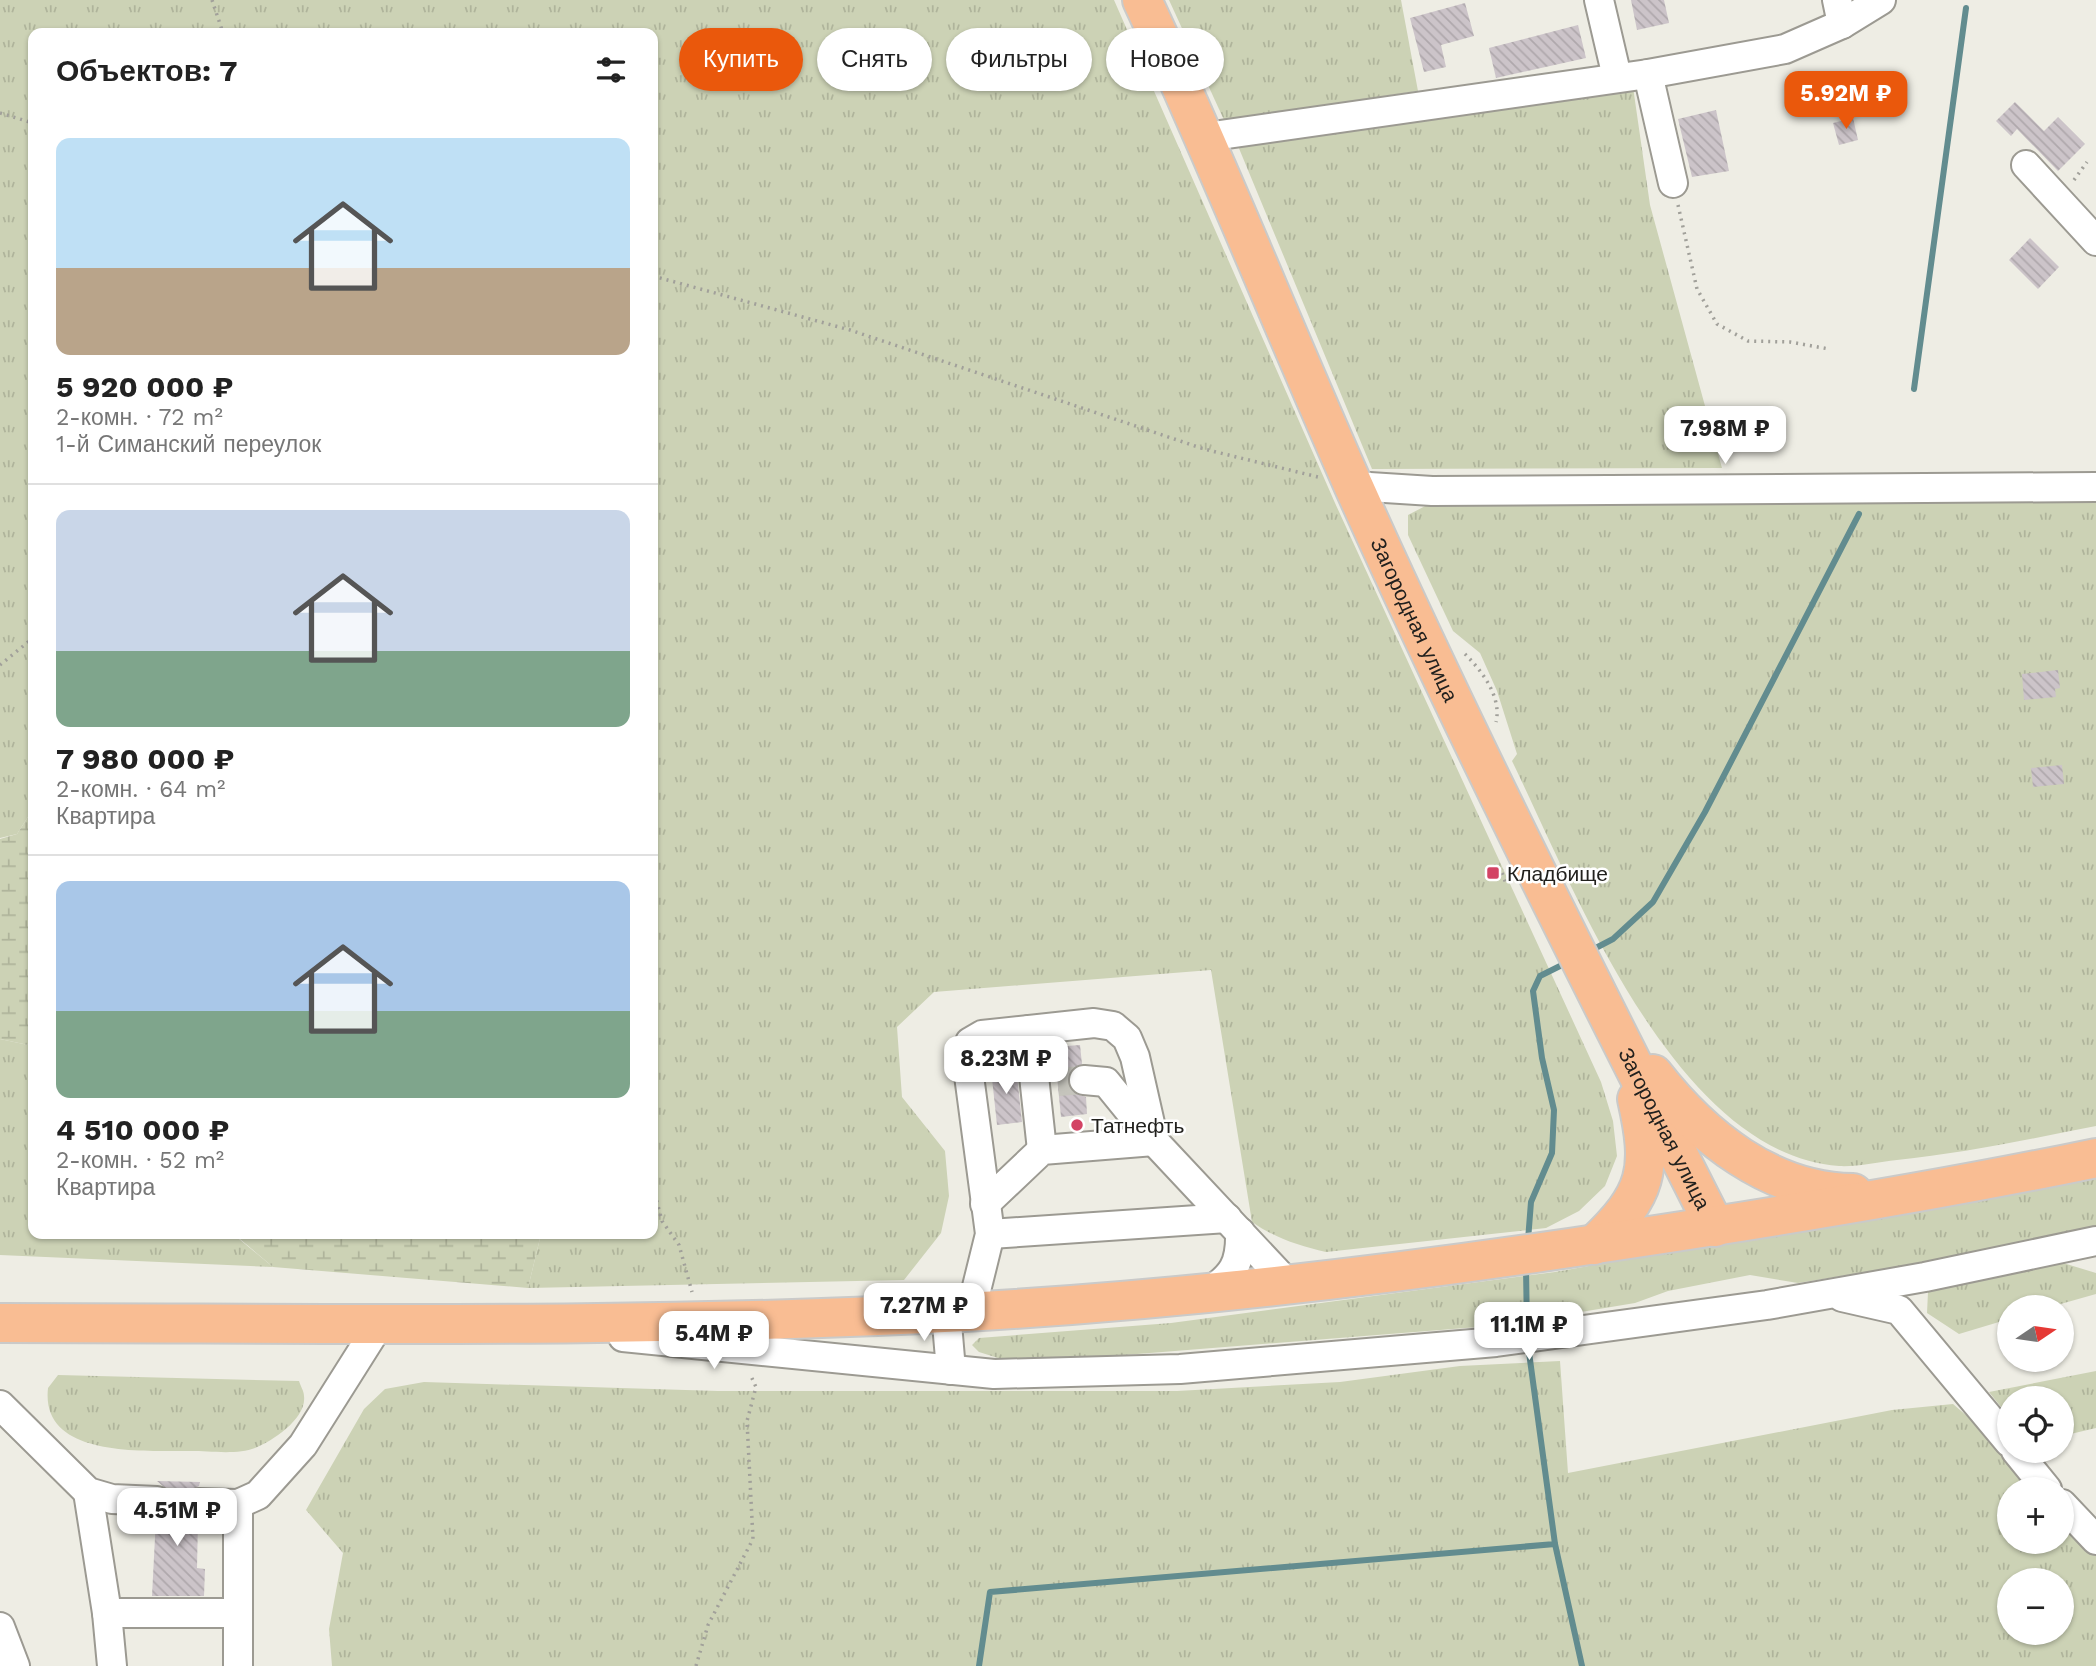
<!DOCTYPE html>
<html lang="ru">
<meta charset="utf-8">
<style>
body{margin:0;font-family:"Work Sans",sans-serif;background:#f6f6f6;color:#222;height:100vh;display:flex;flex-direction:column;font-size:26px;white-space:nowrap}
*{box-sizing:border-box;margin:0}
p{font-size:23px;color:#767676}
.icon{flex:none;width:38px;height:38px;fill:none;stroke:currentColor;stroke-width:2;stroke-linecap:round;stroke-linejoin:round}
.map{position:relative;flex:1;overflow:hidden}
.sheet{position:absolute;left:28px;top:28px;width:630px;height:1211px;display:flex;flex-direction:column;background:#fff;border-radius:14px;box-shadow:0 2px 5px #0004}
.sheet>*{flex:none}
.guide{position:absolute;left:679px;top:28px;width:665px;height:63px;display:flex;gap:14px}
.needle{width:46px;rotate:77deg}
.fabs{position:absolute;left:1997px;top:1295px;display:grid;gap:14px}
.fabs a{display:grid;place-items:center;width:77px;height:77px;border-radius:50%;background:#fff;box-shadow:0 2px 5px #0004;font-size:35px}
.price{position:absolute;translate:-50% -60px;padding:0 16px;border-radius:14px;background:#fff;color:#222;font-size:23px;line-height:46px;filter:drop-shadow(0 2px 4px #0008)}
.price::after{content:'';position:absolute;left:50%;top:42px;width:21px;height:16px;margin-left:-10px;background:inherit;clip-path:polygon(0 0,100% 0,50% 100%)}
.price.selected{background:#ea580c;color:#fff}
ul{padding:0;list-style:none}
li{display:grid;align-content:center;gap:14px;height:371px;padding:0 28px}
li+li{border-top:2px solid #e0e0e0}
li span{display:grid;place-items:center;height:217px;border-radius:14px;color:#555}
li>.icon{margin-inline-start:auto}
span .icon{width:126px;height:126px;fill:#fffc;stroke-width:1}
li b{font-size:30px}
h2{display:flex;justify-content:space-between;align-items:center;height:84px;padding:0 28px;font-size:30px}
.tag{padding:0 24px;border-radius:32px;background:#fff;box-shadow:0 2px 5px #0004;font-size:24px;line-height:63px}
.tag.selected{background:#ea580c;color:#fff}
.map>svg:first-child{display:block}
.grass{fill:url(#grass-tufts);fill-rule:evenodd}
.wetland{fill:url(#wetland-marsh)}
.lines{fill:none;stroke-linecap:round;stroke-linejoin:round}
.stream{stroke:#628c8f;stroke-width:6}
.building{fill:url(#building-back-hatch)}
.minor-tunnel{stroke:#c5c4bc;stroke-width:28;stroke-dasharray:28 14;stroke-linecap:butt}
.minor-casing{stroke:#9c9a92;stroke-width:32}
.highway-casing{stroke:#cacac9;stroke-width:42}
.path{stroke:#a1a09a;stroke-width:3.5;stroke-dasharray:2 5;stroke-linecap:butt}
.minor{stroke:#fff;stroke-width:28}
.highway{stroke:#f9bd93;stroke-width:38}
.poi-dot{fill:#d34364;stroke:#fff;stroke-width:2.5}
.labels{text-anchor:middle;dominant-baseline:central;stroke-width:5;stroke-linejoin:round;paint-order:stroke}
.street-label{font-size:21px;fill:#22211e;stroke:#fff}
.poi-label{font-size:21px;fill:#22211e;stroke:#fff;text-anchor:start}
</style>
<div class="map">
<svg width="2096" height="1666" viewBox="0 0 2096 1666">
<defs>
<pattern id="grass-tufts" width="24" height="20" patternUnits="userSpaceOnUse" patternTransform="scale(1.75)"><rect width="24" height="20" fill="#ccd2b5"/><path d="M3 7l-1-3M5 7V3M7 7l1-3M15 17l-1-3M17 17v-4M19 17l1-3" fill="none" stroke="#afb49b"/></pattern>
<pattern id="wetland-marsh" width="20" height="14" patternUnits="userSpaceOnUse" patternTransform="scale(1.75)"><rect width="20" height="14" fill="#ccd2b5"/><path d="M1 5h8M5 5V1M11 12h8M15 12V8" fill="none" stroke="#afb49b"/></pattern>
<pattern id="building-back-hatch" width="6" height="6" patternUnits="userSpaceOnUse" patternTransform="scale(1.75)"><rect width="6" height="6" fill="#ccc4c9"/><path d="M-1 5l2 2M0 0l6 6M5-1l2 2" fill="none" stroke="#afa8ac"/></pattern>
</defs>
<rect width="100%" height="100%" fill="#eeede4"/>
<!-- grass -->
<g class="grass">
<path d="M0,0H1114L1335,503L1601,1082L1613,1121L1617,1156L1605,1186L1579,1211L1546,1228L1326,1252C1299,1246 1275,1238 1252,1222L1211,970L934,992L897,1027L902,1097L945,1151L949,1196L941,1233L904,1280L528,1288L541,1234H653V33H33V809L17,834L0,838Z"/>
<path d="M1169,0H1401L1418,91L1224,120Z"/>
<path d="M1633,87L1650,205L1722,468L1372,469L1238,146Z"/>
<path d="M2096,498V1126C2030,1139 1964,1153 1897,1160C1878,1162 1857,1167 1839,1166C1675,1154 1574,888 1512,761L1517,754L1497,691L1480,653L1453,631L1408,535V515L1431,503L1942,502Z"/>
<path d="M0,1039L33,1046V1234H233L273,1267L0,1255Z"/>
<path d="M2096,1176V1228L1897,1267L1798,1283L1750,1275L1668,1291L1635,1303L1503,1325L1062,1360L998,1358L979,1352L972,1345L979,1338L1171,1323L1555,1272Z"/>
<path d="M2050,1259L2096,1273V1294L2050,1307H2009V1319L1959,1334L1927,1313L1928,1292Z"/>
<path d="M1560,1361L1568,1473L1892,1410L1953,1404L1996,1441L2035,1489H2009V1542H2062V1522L2096,1556V1666H332L329,1629L343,1553L306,1510L364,1409L385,1389L424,1382L718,1391H1177L1340,1382L1460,1366ZM2009,1580H2062V1633H2009Z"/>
<path d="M2096,1371V1428L2062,1436V1398H2009V1417L1989,1392Z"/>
<path d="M58,1375L299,1381C300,1385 304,1391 304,1396C307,1418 273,1441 255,1448C238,1455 209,1451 191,1451C146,1450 40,1459 48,1388Z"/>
</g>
<!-- wetland -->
<g class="wetland">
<path d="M33,809V1046L0,1039V839L17,834Z"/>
<path d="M234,1234H233H541L528,1288L273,1267Z"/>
</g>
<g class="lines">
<!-- stream -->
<g class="stream">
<path d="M1914,389L1966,8"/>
<path d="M1588,952L1613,939L1653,902L1705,812L1859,514"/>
<path d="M1528,1240L1531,1202L1552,1153L1554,1110L1542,1058L1533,991L1540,976L1566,963"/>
<path d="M1526,1268L1527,1331"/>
<path d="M1555,1544L1582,1666"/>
<path d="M979,1666L990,1592L1555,1544L1528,1345"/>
</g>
</g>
<!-- building -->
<g class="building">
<path d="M1631,0H1664L1669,23L1637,30Z"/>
<path d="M1465,3L1474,36L1441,45L1446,67L1424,72L1410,18Z"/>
<path d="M1578,25L1586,58L1496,78L1489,48Z"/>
<path d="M2015,102L2044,131L2058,117L2085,144L2058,171L2017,129L2011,136L1996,121Z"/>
<path d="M1716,110L1729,171L1692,177L1678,119Z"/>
<path d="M1853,118L1858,140L1839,145L1833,123Z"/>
<path d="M2030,238L2059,267L2038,289L2009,260Z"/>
<path d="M2058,670L2060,688L2055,689L2056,697L2024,700L2022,674Z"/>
<path d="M2062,765L2064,784L2033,787L2031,768Z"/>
<path d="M1080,1045L1082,1064L1071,1070L1067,1079L1074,1093L1086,1097L1087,1114L1061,1117L1054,1047Z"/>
<path d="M1016,1066L1022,1122L997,1125L991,1069Z"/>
<path d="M157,1481L200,1482L199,1486L185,1494L182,1503L190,1517L198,1520L197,1568L205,1569L204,1596H152L156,1518L165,1515L173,1502L171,1493Z"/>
</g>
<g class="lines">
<!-- minor-tunnel -->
<g class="minor-tunnel">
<path d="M1058,1082L1084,1080"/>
<path d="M157,1501L199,1503"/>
</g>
<!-- minor casing -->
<g class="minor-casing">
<g id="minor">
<path d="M1599,0L1617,77"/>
<path d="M1837,0L1842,24"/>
<path d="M1648,74L1673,183"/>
<path d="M1206,137L1648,74L1785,49L1842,24L1881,0"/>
<path d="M2026,165L2096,241"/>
<path d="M1354,486L1432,491L2096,487"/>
<path d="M1029,1030L1042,1150"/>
<path d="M1084,1080L1106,1082L1154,1141L1290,1286"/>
<path d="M985,1204L1042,1150L1154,1141"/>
<path d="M990,1234L1227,1218"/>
<path d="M1207,1293C1233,1276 1241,1264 1240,1232"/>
<path d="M1842,1297L1899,1310L2009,1442"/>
<path d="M971,1311L990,1234L966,1053L970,1042L982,1035L1094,1023L1113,1026L1127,1038L1135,1057L1154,1141"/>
<path d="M946,1312L951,1370"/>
<path d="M623,1337L994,1374L1180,1369L1496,1342L1767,1305L1925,1277L2096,1241"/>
<path d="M0,1405L88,1492L112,1499L157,1501"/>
<path d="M2016,1451L2047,1489"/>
<path d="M88,1492L107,1613L112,1666"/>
<path d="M199,1503L238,1504L258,1495L303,1445L380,1323"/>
<path d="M238,1504V1666"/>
<path d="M2062,1504L2096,1540"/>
<path d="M107,1613H238"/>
<path d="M0,1627L15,1666"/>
</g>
</g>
<!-- highway casing -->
<g class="highway-casing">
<g id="highway">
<path id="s1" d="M1142,0C1217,161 1282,325 1354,487C1466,737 1591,982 1715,1227"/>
<path d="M1653,1074C1702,1137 1770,1192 1853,1193"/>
<path d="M1594,1245C1648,1194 1653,1170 1637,1099"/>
<path d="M0,1323C321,1323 643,1329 964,1312C1183,1300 1400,1274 1616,1241C1777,1217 1937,1191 2096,1158"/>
</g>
</g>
<!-- path -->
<g class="path">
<path d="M212,0L223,33"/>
<path d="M0,113L33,123"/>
<path d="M2074,180L2087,162"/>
<path d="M1678,205L1697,289L1717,324L1748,341L1790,342L1829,349"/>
<path d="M653,276L850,330L1204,449L1318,477"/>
<path d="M1465,654C1482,671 1502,697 1496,722"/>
<path d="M0,665L33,638"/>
<path d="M1502,873L1507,886"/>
<path d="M653,1187L662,1221L679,1245L692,1292"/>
<path d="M696,1666L708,1625L753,1539L747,1421L756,1387L750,1374"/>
</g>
<!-- minor -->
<use href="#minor" class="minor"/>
<!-- highway -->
<use href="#highway" class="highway"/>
</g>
<!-- markers -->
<g class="poi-dot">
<rect x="1486" y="866" width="14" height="14" rx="3.5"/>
<circle cx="1077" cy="1125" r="7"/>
</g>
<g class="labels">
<!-- street labels -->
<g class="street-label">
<text stroke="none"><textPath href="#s1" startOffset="677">Загородная улица</textPath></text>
<text stroke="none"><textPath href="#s1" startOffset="1244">Загородная улица</textPath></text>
</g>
<!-- poi labels -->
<g class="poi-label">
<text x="1507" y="873">Кладбище</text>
<text x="1091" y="1125">Татнефть</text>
</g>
</g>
</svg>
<div class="fabs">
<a><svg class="needle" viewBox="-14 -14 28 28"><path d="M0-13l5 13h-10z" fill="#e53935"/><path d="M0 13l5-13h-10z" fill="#767676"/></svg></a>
<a><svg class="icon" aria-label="locate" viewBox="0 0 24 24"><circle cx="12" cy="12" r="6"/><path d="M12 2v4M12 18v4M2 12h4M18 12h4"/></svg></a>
<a>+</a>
<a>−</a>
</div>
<b class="price selected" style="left:1846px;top:131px">5.92M ₽</b>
<b class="price" style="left:1725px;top:466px">7.98M ₽</b>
<b class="price" style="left:1006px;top:1096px">8.23M ₽</b>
<b class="price" style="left:924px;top:1343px">7.27M ₽</b>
<b class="price" style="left:1529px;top:1362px">11.1M ₽</b>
<b class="price" style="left:714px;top:1371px">5.4M ₽</b>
<b class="price" style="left:177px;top:1548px">4.51M ₽</b>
<div class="guide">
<a class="tag selected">Купить</a>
<a class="tag">Снять</a>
<a class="tag">Фильтры</a>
<a class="tag">Новое</a>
</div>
<section class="sheet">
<h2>Объектов: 7<svg class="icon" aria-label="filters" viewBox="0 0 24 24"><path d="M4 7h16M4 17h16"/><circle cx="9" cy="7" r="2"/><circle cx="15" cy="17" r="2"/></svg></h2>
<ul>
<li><span style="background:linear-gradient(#bfe0f5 60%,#b9a48a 0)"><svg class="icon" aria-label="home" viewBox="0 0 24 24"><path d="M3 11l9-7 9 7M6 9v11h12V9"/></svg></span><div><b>5 920 000 ₽</b><p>2-комн. · 72 m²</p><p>1-й Симанский переулок</p></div></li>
<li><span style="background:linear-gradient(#c9d6e8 65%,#7fa58c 0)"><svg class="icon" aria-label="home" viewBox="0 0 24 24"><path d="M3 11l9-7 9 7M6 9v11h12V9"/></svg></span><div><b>7 980 000 ₽</b><p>2-комн. · 64 m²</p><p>Квартира</p></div></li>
<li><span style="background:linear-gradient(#a9c7e8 60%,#7fa58c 0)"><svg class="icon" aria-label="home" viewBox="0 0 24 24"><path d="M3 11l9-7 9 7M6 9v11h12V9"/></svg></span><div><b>4 510 000 ₽</b><p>2-комн. · 52 m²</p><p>Квартира</p></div></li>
</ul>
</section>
</div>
